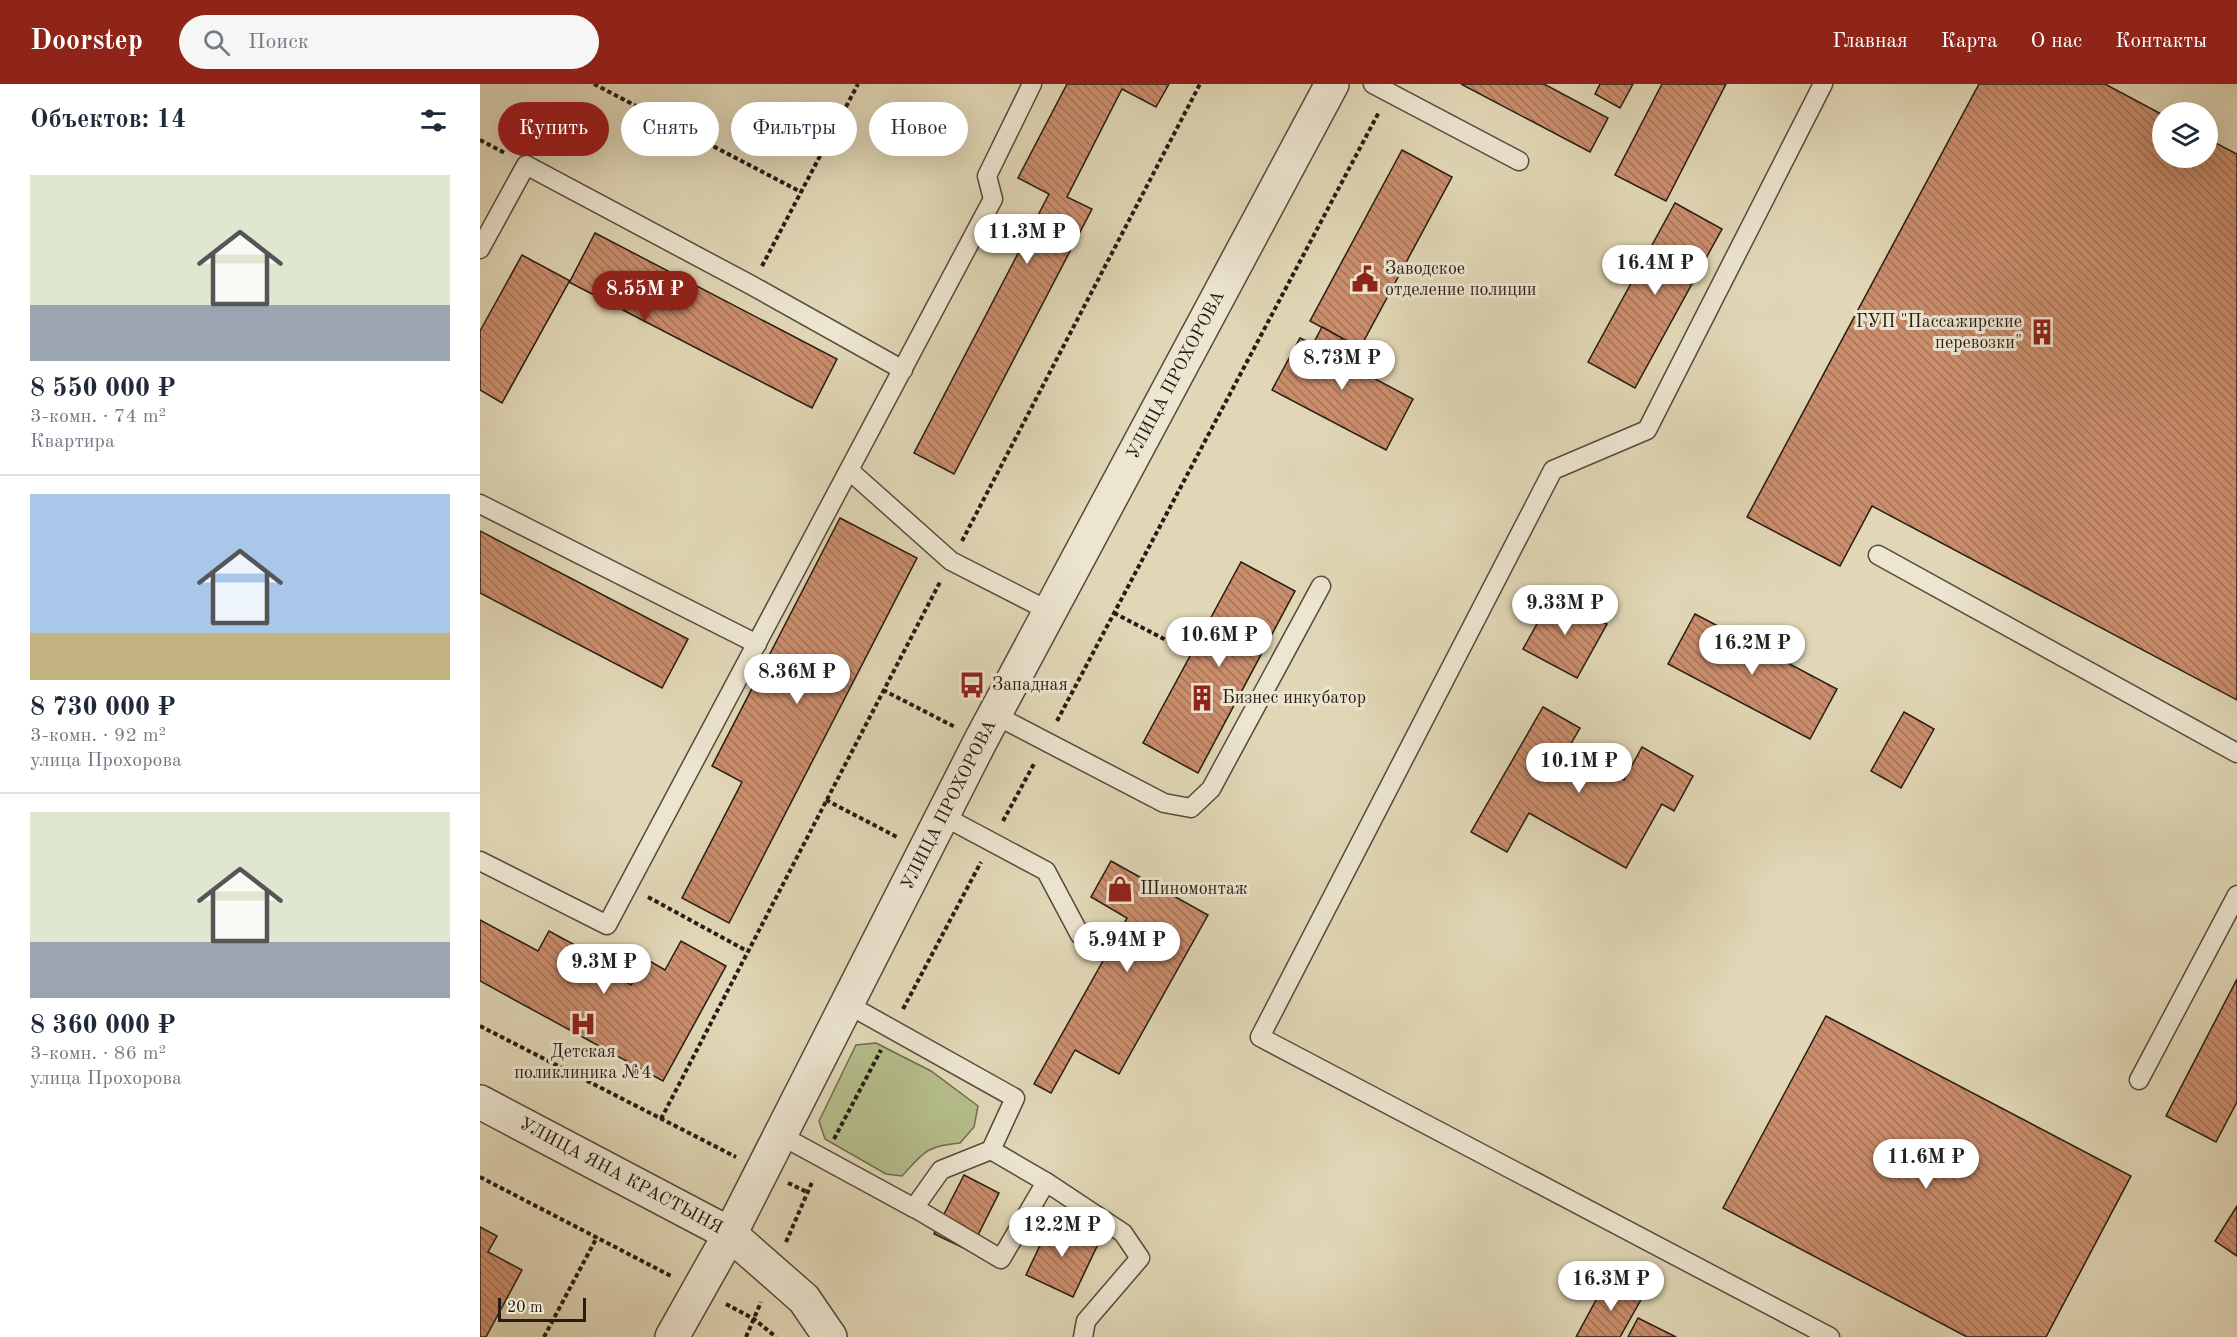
<!DOCTYPE html>
<html lang="ru">
<meta charset="utf-8">
<style>
body{margin:0;font-family:"Old Standard TT",serif;background:#f6f6f7;color:#1f2937;height:100vh;display:flex;flex-direction:column;font-size:22px;white-space:nowrap}
*{box-sizing:border-box;margin:0}
p{font-size:20px;color:#747a83}
.icon{flex:none;width:33px;height:33px;fill:none;stroke:currentColor;stroke-width:2;stroke-linecap:round;stroke-linejoin:round}
.map{position:relative;flex:1;overflow:hidden}
.side{display:flex;flex-direction:column;background:#fff;width:480px}
.side>*{flex:none}
.banner{position:absolute;left:18px;top:18px;width:570px;height:54px;display:flex;gap:12px}
.tools{position:absolute;left:1672px;top:18px;display:grid;gap:12px}
.tools a{display:grid;place-items:center;width:66px;height:66px;border-radius:50%;background:#fff;box-shadow:0 6px 24px #0002;font-size:30px}
.scale{position:absolute;left:18px;bottom:15px;width:88px;box-sizing:border-box;padding-left:6px;border:3px solid #271b14;border-top:0;font-size:16px;line-height:21px;white-space:nowrap;color:#271b14;-webkit-text-stroke:4px #ece5d0;paint-order:stroke}
.price{position:absolute;translate:-50% -51px;padding:0 14px;border-radius:21px;background:#fff;color:#222;font-size:20px;line-height:39px;filter:drop-shadow(0 2px 3px #0008)}
.price::after{content:'';position:absolute;left:50%;top:36px;width:18px;height:14px;margin-left:-9px;background:inherit;clip-path:polygon(0 0,100% 0,50% 100%)}
.price.active{background:#8f2418;color:#fff}
ul{padding:0;list-style:none}
li{display:grid;align-content:center;gap:12px;height:318px;padding:0 30px}
li+li{border-top:2px solid #e0e1e3}
li span{display:grid;place-items:center;height:186px;border-radius:0px;color:#555}
li>.icon{margin-inline-start:auto}
span .icon{width:108px;height:108px;fill:#fffc;stroke-width:1}
li b{font-size:26px}
h2{display:flex;justify-content:space-between;align-items:center;height:72px;padding:0 30px;font-size:26px}
.pill{padding:0 21px;border-radius:27px;background:#fff;box-shadow:0 6px 24px #0002;font-size:21px;line-height:54px}
.pill.active{background:#8f2418;color:#fff}
header{display:flex;align-items:center;gap:36px;box-sizing:border-box;height:84px;padding:0 30px;background:#8f2418;color:#fff}
header strong{font-size:28px}
nav{display:flex;gap:33px;margin-inline-start:auto;font-size:21px}
.search{width:420px;height:54px;background:#f6f6f7;display:flex;align-items:center;gap:15px;box-sizing:border-box;padding:0 21px;border-radius:33px;color:#747a83;font-size:22px}
main{display:flex;flex:1;min-height:0}
.map>svg:first-child{display:block}
.grass{fill:#b5be8c;stroke:#6e6c50;stroke-width:1.5}
.building{fill:url(#building-back-hatch);stroke:#271b14;stroke-width:1.5}
.lines{fill:none;stroke-linecap:round;stroke-linejoin:round}
.service-casing{stroke:#564a3c;stroke-width:21}
.minor-casing{stroke:#564a3c;stroke-width:36}
.tertiary-casing{stroke:#564a3c;stroke-width:36}
.path{stroke:#271b14;stroke-width:4;stroke-dasharray:4.5 3;stroke-linecap:butt}
.service{stroke:#ece5d0;stroke-width:18}
.minor{stroke:#ece5d0;stroke-width:33}
.tertiary{stroke:#ece5d0;stroke-width:33}
.labels{text-anchor:middle;dominant-baseline:central;stroke-width:6;stroke-linejoin:round;paint-order:stroke}
.poi-label{font-size:18px;fill:#271b14;stroke:#ece5d0;text-anchor:start}
.street-label{font-size:18px;fill:#271b14;stroke:#ece5d0}
</style>
<header>
<strong>Doorstep</strong>
<div class="search"><svg class="icon" aria-label="search" viewBox="0 0 24 24"><circle cx="10" cy="10" r="6"/><path d="M15 15l6 6"/></svg>Поиск</div>
<nav><a>Главная</a><a>Карта</a><a>О нас</a><a>Контакты</a></nav>
</header>
<main>
<section class="side">
<h2>Объектов: 14<svg class="icon" aria-label="filters" viewBox="0 0 24 24"><path d="M4 7h16M4 17h16"/><circle cx="9" cy="7" r="2"/><circle cx="15" cy="17" r="2"/></svg></h2>
<ul>
<li><span style="background:linear-gradient(#dfe7d0 70%,#9aa5b1 0)"><svg class="icon" aria-label="home" viewBox="0 0 24 24"><path d="M3 11l9-7 9 7M6 9v11h12V9"/></svg></span><div><b>8 550 000 ₽</b><p>3-комн. · 74 m²</p><p>Квартира</p></div></li>
<li><span style="background:linear-gradient(#a9c7e8 75%,#c2b280 0)"><svg class="icon" aria-label="home" viewBox="0 0 24 24"><path d="M3 11l9-7 9 7M6 9v11h12V9"/></svg></span><div><b>8 730 000 ₽</b><p>3-комн. · 92 m²</p><p>улица Прохорова</p></div></li>
<li><span style="background:linear-gradient(#dfe7d0 70%,#9aa5b1 0)"><svg class="icon" aria-label="home" viewBox="0 0 24 24"><path d="M3 11l9-7 9 7M6 9v11h12V9"/></svg></span><div><b>8 360 000 ₽</b><p>3-комн. · 86 m²</p><p>улица Прохорова</p></div></li>
</ul>
</section>
<div class="map">
<svg width="1757" height="1253" viewBox="0 0 1757 1253">
<defs>
<pattern id="building-back-hatch" width="6" height="6" patternUnits="userSpaceOnUse" patternTransform="scale(1.5)"><rect width="6" height="6" fill="#cb8e6d"/><path d="M-1 5l2 2M0 0l6 6M5-1l2 2" fill="none" stroke="#a57358"/></pattern>
</defs>
<rect width="100%" height="100%" fill="#e1d7b6"/>
<filter id="stains"><feTurbulence type="fractalNoise" baseFrequency=".00333" numOctaves="4"/><feColorMatrix values="0 0 0 0 .2 0 0 0 0 .09 0 0 0 0 .02 0 0 0 .5 -.17"/></filter>
<radialGradient id="worn" r=".72"><stop offset=".6" stop-color="#630" stop-opacity="0"/><stop offset="1" stop-color="#630" stop-opacity=".3"/></radialGradient>
<!-- grass -->
<path class="grass" d="M396,959L451,987L498,1022L494,1043L480,1059C446,1062 444,1068 422,1092L406,1090L345,1055L339,1037L376,961Z"/>
<!-- building -->
<g class="building">
<path d="M587,0H689L676,23L642,5L587,113L612,125L474,390L434,369L569,110L538,94Z"/>
<path d="M981,0H1064L1128,34L1110,68Z"/>
<path d="M1120,0H1153L1140,24L1115,10Z"/>
<path d="M1182,0H1246L1186,117L1135,91Z"/>
<path d="M1499,0H1625L1683,31V74H1728V55L1757,70V616L1392,422L1360,482L1267,433Z"/>
<path d="M922,66L972,93L880,264L830,237Z"/>
<path d="M1195,119L1242,145L1155,304L1108,278Z"/>
<path d="M115,149L357,275L332,324L89,198L22,319L0,306V247L42,171L90,197Z"/>
<path d="M842,243L862,254L852,272L933,315L906,366L792,306L820,254L833,260Z"/>
<path d="M360,434L437,474L249,839L202,814L262,698L232,682Z"/>
<path d="M0,447L208,555L182,604L0,509Z"/>
<path d="M761,478L815,507L718,689L663,659Z"/>
<path d="M1073,511L1127,540L1097,594L1043,565Z"/>
<path d="M1215,530L1357,605L1330,655L1188,580Z"/>
<path d="M1063,623L1100,644L1088,665L1144,696L1162,663L1213,692L1194,727L1182,720L1146,784L1049,729L1027,768L991,748Z"/>
<path d="M1424,628L1454,645L1421,704L1391,687Z"/>
<path d="M631,777L728,831L639,990L595,966L571,1009L554,1000L647,834L611,813Z"/>
<path d="M0,836L58,867L69,847L132,881L129,889L151,901L166,875L185,886L201,857L246,882L183,997L0,897Z"/>
<path d="M1757,895V1018L1736,1058L1686,1032Z"/>
<path d="M1346,932L1651,1092L1566,1253H1487L1243,1124Z"/>
<path d="M484,1091L519,1109L490,1167L454,1150Z"/>
<path d="M1757,1122V1172L1735,1157Z"/>
<path d="M572,1136L619,1158L593,1213L546,1191Z"/>
<path d="M0,1143L17,1152L8,1168L42,1186L6,1253H0Z"/>
<path d="M1128,1194L1163,1212L1140,1253H1096Z"/>
<path d="M1158,1234L1196,1253H1148Z"/>
</g>
<g class="lines">
<!-- service casing -->
<g class="service-casing">
<g id="service">
<path d="M893,0L1039,77"/>
<path d="M1343,0L1167,346L1073,386L780,953L1350,1253"/>
<path d="M0,165L46,81L271,201L423,286"/>
<path d="M370,387L471,477L569,527"/>
<path d="M0,420L277,560"/>
<path d="M1398,471L1757,669"/>
<path d="M515,631L684,719L711,724L731,705L841,502"/>
<path d="M463,732L566,787L600,851"/>
<path d="M0,777L127,841L513,115L507,92L552,0"/>
<path d="M1659,996L1757,811"/>
<path d="M300,1051L434,1124L461,1086L511,1066L535,1014L367,920"/>
<path d="M566,1098L643,1149L660,1174L606,1237L603,1253"/>
<path d="M433,1123L521,1175L566,1098L511,1066"/>
</g>
</g>
<!-- minor casing -->
<g class="minor-casing">
<path id="minor" d="M192,1253L250,1150L324,1215L350,1253"/>
</g>
<!-- tertiary casing -->
<g class="tertiary-casing">
<path id="tertiary" d="M0,1018L250,1150L501,656L852,0"/>
</g>
<!-- path -->
<g class="path">
<path d="M114,0L321,108"/>
<path d="M0,56L25,69"/>
<path d="M282,182L378,0"/>
<path d="M482,457L720,0"/>
<path d="M634,529L711,569"/>
<path d="M403,606L475,643"/>
<path d="M577,637L899,28"/>
<path d="M346,716L417,753"/>
<path d="M523,737L555,678"/>
<path d="M168,813L267,867"/>
<path d="M423,925L501,778"/>
<path d="M0,942L256,1073"/>
<path d="M181,1035L460,498"/>
<path d="M354,1055L401,966"/>
<path d="M0,1093L191,1192"/>
<path d="M308,1099L327,1108"/>
<path d="M306,1158L333,1096"/>
<path d="M246,1220L274,1235L296,1253"/>
<path d="M64,1253L117,1153"/>
<path d="M266,1253L281,1218"/>
</g>
<!-- service -->
<use href="#service" class="service"/>
<!-- minor -->
<use href="#minor" class="minor"/>
<!-- tertiary -->
<use href="#tertiary" class="tertiary"/>
</g>
<!-- icons -->
<defs>
<g id="civic-bare" transform="scale(2.07)"><path d="M-.6-6.5H3V-4.5H.6V-3L4-1V1h2V6H-6V1h2V-1L-.6-3ZM-1.2 2.5V6h2.4V2.5Z" fill="#8f2418" stroke="#ece5d0" stroke-width="2.5" paint-order="stroke"/></g>
<g id="building-bare" transform="scale(2.07)"><path d="M-4-6H4V6H1V3H-1V6H-4ZM-2.5-4.3h1.7v1.8h-1.7ZM.8-4.3h1.7v1.8H.8ZM-2.5-1h1.7V.8h-1.7ZM.8-1h1.7V.8H.8Z" fill="#8f2418" stroke="#ece5d0" stroke-width="2.5" paint-order="stroke"/></g>
<g id="bus-bare" transform="scale(2.07)"><path d="M-5-6H5V4H4V6H2V4H-2V6H-4V4H-5ZM-3.5-4V0h7V-4ZM-3.5 1.2v1.5H-2V1.2ZM2 1.2v1.5H3.5V1.2Z" fill="#8f2418" stroke="#ece5d0" stroke-width="2.5" paint-order="stroke"/></g>
<g id="shop-bare" transform="scale(2.07)"><path d="M-5-2.5h2.3a2.7 3.5 0 0 1 5.4 0H5L5.5 6h-11ZM-1.5-2.5h3a1.5 2.3 0 0 0-3 0Z" fill="#8f2418" stroke="#ece5d0" stroke-width="2.5" paint-order="stroke"/></g>
<g id="hospital-bare" transform="scale(2.07)"><path d="M-5-5h3v3.5h4V-5h3V5h-3V1.5h-4V5h-3Z" fill="#8f2418" stroke="#ece5d0" stroke-width="2.5" paint-order="stroke"/></g>
</defs>
<g fill-rule="evenodd">
<use href="#civic-bare" x="885" y="195"/>
<use href="#building-bare" x="1562" y="248"/>
<use href="#bus-bare" x="492" y="601"/>
<use href="#building-bare" x="722" y="614"/>
<use href="#shop-bare" x="640" y="805"/>
<use href="#hospital-bare" x="103" y="940"/>
</g>
<g class="labels">
<!-- poi labels -->
<g class="poi-label">
<text x="905" y="185">Заводское<tspan x="905" dy="21">отделение полиции</tspan></text>
<text x="1542" y="238" text-anchor="end">ГУП "Пассажирские<tspan x="1542" dy="21">перевозки"</tspan></text>
<text x="512" y="601">Западная</text>
<text x="742" y="614">Бизнес инкубатор</text>
<text x="660" y="805">Шиномонтаж</text>
<text x="103" y="968" text-anchor="middle">Детская<tspan x="103" dy="21">поликлиника №4</tspan></text>
</g>
<!-- street labels -->
<g class="street-label">
<text transform="translate(696 291) rotate(-62)">УЛИЦА ПРОХОРОВА</text>
<text transform="translate(469 721) rotate(-63)">УЛИЦА ПРОХОРОВА</text>
<text transform="translate(141 1092) rotate(28)">УЛИЦА ЯНА КРАСТЫНЯ</text>
</g>
</g>
<rect width="100%" height="100%" filter="url(#stains)"/>
<rect width="100%" height="100%" fill="url(#worn)"/>
</svg>
<div class="tools">
<a><svg class="icon" aria-label="layers" viewBox="0 0 24 24"><path d="M12 4l9 5-9 5-9-5zM3 14l9 5 9-5"/></svg></a>
</div>
<div class="scale">20 m</div>
<b class="price" style="left:547px;top:181px">11.3M ₽</b>
<b class="price" style="left:1175px;top:212px">16.4M ₽</b>
<b class="price active" style="left:165px;top:238px">8.55M ₽</b>
<b class="price" style="left:862px;top:307px">8.73M ₽</b>
<b class="price" style="left:1085px;top:552px">9.33M ₽</b>
<b class="price" style="left:739px;top:584px">10.6M ₽</b>
<b class="price" style="left:1272px;top:592px">16.2M ₽</b>
<b class="price" style="left:317px;top:621px">8.36M ₽</b>
<b class="price" style="left:1099px;top:710px">10.1M ₽</b>
<b class="price" style="left:647px;top:889px">5.94M ₽</b>
<b class="price" style="left:124px;top:911px">9.3M ₽</b>
<b class="price" style="left:1446px;top:1106px">11.6M ₽</b>
<b class="price" style="left:582px;top:1174px">12.2M ₽</b>
<b class="price" style="left:1131px;top:1228px">16.3M ₽</b>
<div class="banner">
<a class="pill active">Купить</a>
<a class="pill">Снять</a>
<a class="pill">Фильтры</a>
<a class="pill">Новое</a>
</div>
</div>
</main>
